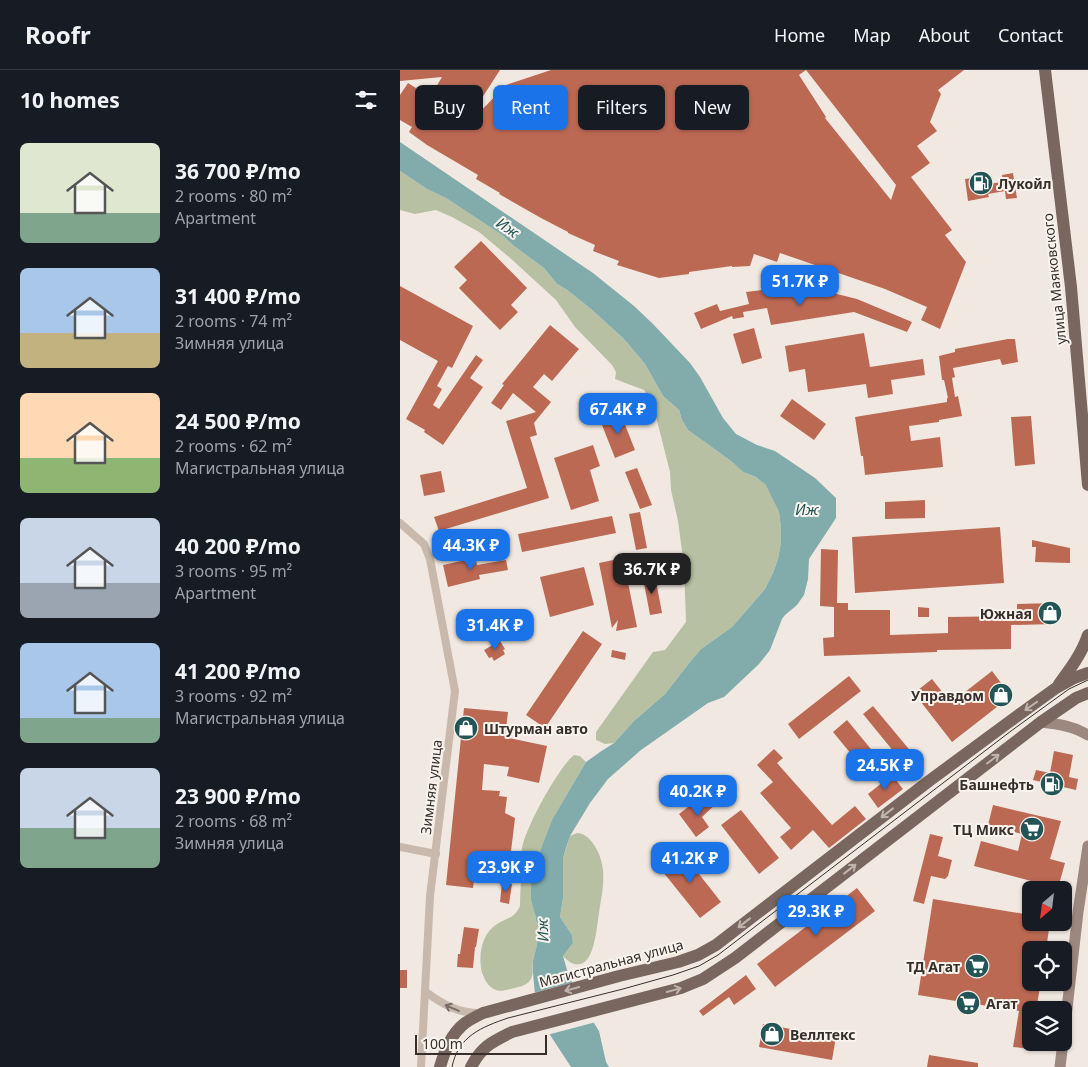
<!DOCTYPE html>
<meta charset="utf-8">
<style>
body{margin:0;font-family:"Noto Sans",sans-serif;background:#20242c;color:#f1f3f6;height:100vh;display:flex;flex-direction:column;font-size:19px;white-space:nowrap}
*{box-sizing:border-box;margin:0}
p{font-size:16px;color:#9ea1a6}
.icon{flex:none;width:28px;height:28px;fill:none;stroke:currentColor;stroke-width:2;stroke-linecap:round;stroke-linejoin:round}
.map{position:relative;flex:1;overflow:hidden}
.drawer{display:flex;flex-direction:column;background:#171b24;width:400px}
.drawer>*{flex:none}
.hud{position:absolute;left:15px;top:15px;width:475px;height:45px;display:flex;gap:10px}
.needle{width:32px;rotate:208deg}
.buttons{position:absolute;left:622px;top:811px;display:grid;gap:10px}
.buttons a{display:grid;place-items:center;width:50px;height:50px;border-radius:8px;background:#171b24;box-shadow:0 1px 4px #0004;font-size:25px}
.scale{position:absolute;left:15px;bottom:12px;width:132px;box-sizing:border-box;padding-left:5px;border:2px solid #382f2b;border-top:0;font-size:14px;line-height:18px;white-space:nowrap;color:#382f2b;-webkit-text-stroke:4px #f9f3ed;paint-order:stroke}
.price{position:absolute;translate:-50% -42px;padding:0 11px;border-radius:10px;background:#1a73e8;color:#fff;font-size:16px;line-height:32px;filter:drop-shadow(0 1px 2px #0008)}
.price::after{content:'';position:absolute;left:50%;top:30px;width:15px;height:11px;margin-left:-8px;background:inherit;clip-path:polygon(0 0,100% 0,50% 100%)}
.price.selected{background:#222;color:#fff}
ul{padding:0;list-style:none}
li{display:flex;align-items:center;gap:15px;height:125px;padding:0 20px}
li span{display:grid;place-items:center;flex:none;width:140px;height:100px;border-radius:8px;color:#555}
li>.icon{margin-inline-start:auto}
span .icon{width:60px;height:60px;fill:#fffc;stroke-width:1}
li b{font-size:21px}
h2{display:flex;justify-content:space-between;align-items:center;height:60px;padding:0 20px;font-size:21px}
.chip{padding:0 18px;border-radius:8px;background:#171b24;box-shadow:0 1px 4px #0004;font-size:18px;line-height:45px}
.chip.selected{background:#1a73e8;color:#fff}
header{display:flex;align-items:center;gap:30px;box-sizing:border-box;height:70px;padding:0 25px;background:#171b24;border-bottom:1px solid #363941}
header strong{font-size:24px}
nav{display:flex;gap:28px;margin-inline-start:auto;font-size:18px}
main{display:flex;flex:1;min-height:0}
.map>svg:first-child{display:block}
.green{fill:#b7c0a2}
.water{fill:#82acac}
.pier{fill:#f1e9e1}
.building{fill:#bc6954;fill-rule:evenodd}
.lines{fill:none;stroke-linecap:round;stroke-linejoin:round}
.minor{stroke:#c9b9ad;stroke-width:8}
.secondary{stroke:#9d887f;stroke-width:11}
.primary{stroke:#79665e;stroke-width:12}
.tram{stroke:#382f2b;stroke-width:1}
.oneway{stroke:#bfb4ad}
.oneway2{stroke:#796d66}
.labels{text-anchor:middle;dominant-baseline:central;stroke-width:4;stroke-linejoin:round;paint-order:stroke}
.poi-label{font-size:14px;font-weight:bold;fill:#382f2b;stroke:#f9f3ed;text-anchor:end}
.street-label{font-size:14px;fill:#382f2b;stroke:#f9f3ed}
.water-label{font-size:15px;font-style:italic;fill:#245556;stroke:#f9f3ed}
</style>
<header>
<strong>Roofr</strong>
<nav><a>Home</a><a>Map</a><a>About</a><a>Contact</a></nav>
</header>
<main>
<section class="drawer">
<h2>10 homes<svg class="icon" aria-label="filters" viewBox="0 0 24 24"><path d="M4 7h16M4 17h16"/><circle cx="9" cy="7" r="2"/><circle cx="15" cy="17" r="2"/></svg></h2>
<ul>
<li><span style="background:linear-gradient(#dfe7d0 70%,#7fa58c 0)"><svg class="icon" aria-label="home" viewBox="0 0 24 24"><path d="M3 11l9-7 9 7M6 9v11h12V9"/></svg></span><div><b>36 700 ₽/mo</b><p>2 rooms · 80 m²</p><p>Apartment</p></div></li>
<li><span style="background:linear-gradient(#a9c7e8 65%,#c2b280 0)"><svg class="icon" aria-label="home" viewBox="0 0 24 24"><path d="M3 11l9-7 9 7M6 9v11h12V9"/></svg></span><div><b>31 400 ₽/mo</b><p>2 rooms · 74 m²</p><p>Зимняя улица</p></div></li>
<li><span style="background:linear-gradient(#ffd9b3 65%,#8fb573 0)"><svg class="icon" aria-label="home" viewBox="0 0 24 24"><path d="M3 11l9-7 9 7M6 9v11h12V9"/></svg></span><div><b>24 500 ₽/mo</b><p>2 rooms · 62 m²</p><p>Магистральная улица</p></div></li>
<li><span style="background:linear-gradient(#c9d6e8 65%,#9aa5b1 0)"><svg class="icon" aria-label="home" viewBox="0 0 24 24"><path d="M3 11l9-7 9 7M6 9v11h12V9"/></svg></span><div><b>40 200 ₽/mo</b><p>3 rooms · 95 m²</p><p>Apartment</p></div></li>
<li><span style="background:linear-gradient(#a9c7e8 75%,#7fa58c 0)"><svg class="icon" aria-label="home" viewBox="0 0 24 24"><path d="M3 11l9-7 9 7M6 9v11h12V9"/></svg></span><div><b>41 200 ₽/mo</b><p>3 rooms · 92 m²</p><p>Магистральная улица</p></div></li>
<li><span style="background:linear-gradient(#c9d6e8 60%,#7fa58c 0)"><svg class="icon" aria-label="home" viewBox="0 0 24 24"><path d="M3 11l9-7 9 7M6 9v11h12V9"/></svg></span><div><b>23 900 ₽/mo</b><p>2 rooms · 68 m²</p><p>Зимняя улица</p></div></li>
</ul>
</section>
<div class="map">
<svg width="688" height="997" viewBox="0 0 688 997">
<rect width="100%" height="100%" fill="#f1e9e1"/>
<!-- green -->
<g class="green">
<path d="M0,101L27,119L46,128L102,165L114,176L144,198L157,214L166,219L191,239L224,269L245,294L263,326L279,340L282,350L288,360L331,391L343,402L356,407L367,415L379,442L381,458V472L378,489L373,503L365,519L332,557L301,579L290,592L265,624L234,651L214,673L205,674L196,670V662L253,582L265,580L286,552L284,496L278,451L271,420L270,402L252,331L244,320L228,314L215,309L216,302L212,295L175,257L156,230L109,187L79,162L52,147L36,140L15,144L0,140Z"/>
<path d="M174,685L180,686L186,692L153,748L135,844C137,855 139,865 137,875C136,880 134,885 133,890C132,896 134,903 131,909C127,916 118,917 111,919C105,920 101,922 96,920C88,917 85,910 82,903C78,886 81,864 97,854C108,847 114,849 120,836C120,823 121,810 122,797C122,791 121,784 122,778C126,757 158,698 174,685Z"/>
<path d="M177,763C183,763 188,767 192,772C209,795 203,817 199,843C197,855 195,887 183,893C175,897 169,892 163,886L173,873L172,865L160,847L163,828V789L170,766Z"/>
</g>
<!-- water -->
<path class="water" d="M0,72L193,203L234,236L253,254L290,293L300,307L323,348L336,364L357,375L375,381L415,408L436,428V448L409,489L408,509L404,525L397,535L385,545L382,549L370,580L359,594L324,627L308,633L241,680L208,709L190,733L170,766L166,778L163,789V828L160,847L172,865L173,873L163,886L168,903L182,934L199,961L206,992L209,997H171L137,945L133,903V890L137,875L138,860L135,844L131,829V814L141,779L153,748L186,692L200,682L214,673L234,651L265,624L290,592L301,579L332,557L365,519L373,503L378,489L381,472V458L379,442L366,415L356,407L343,402L331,391L288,360L282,350L279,340L263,326L245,294L224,269L191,239L166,219L157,214L144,198L114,176L102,165L46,128L27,119L0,101Z"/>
<!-- pier -->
<path class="pier" d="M174,912L184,933L196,952L147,965L135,946L133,923Z"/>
<!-- building -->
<g class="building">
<path d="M0,0H100L71,45L74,48L106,15L151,0H564L538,20L541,24L530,52L537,61L517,76L530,93L511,107L552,160L545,165L566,192L540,259L521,250L527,237L485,219L380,183L377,192L354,184L350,196L332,197V196L289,202V204L259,208L217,195L219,191L193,181L195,175L168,163V162L141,148L99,124L100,123L76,109L78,105L27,75L9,62L12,57L0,50V25L8,13L30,27L42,7L0,11ZM406,0L496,115L491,130L425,48L426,47L399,5Z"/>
<path d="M613,103L617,128L606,129L605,121L588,124L589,127L568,131L565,109L586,106L587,114L603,112L602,105Z"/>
<path d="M81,171L127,218L111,235L118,242L100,260L59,218L67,210L54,197Z"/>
<path d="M401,215L457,229L512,252L507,262L454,242L371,255L367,238L343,242L344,247L333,249L332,246L301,259L294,243L317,234L320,241L349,234L346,222Z"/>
<path d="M0,216L73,256L52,298L48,296L37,316L42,319L33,335L39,339L76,285L83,290L70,308L83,317L43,375L24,362L25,360L6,349L38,291L0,270Z"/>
<path d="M150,255L179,279L152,311L144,304L133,317L151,332L134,353L137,365L130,367L149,428L39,461L34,447L127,418L106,351L136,342L113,323L101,340L91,333L104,315L102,314Z"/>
<path d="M354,258L362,288L342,294L333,264Z"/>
<path d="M464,263L470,297L523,289L525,305L491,310L493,324L468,328L466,314L408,322L405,299L389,302L385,276Z"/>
<path d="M608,269H615L618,292L602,295L600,289L553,298L555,307L552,308L555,327L558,326L562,346L539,350V352L509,356L511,371L540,367L543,397L465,405L463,386H461L455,347L547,332V328H548L544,310H542L539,286L555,282V279Z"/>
<path d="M392,329L426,354L414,370L380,346Z"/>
<path d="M220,342L235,380L215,388L200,350Z"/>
<path d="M631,346L635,394L615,396L611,347Z"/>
<path d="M193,375L200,396L190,400L199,431L171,440L154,388Z"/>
<path d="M237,398L252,435L240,439L225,402Z"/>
<path d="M41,401L45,422L24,426L20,405Z"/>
<path d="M525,430V448L485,449V432Z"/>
<path d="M240,442L247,478L236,480L229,444Z"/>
<path d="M212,446L216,463L122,482L118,464Z"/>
<path d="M600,457L604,513L455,523L452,467Z"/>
<path d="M632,470L670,478V493L635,492L636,477H632Z"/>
<path d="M421,479L438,480L437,533H448V540H490V565L548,563V547L617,546V534L655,533L656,554L611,555V579L537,580V582L424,586L423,568L434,567V537L420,536Z"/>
<path d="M75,488L77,495L106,490L108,500L79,505L80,509L48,517L43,495Z"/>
<path d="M223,488L237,557L216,561L218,550L212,558L199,493Z"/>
<path d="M184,497L194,535L150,547L140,507Z"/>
<path d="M255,506L262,543L250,545L243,508Z"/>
<path d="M518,537L529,538V547H518Z"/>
<path d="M183,561L202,574L145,658L126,645Z"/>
<path d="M100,571L105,579L103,580L105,584L94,591L92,587L89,588L84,580Z"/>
<path d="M212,580L226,583L225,590L211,587Z"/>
<path d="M592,601L611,626L552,672L514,623L532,609L551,633Z"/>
<path d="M449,606L461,621L399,669L388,654Z"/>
<path d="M473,636L513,684L503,693L463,644Z"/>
<path d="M64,638L108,642L105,667L147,676L139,713L107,706L109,697L84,694L82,720L100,721L99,726L107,727L105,743L115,748L109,798L76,794L73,818L46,815Z"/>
<path d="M447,650L475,684L461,696L433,662Z"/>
<path d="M374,679L383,688L377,693L432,755L455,736L466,749L429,778L413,760L391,780L380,767L391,758L360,723L373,712L357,695Z"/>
<path d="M654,681L673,685L669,707L678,709L676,720L633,710L636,700L650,703Z"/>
<path d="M492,705L503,719L478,738L468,724Z"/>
<path d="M314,726L319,731L302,747L309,757L296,767L279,744L292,734L297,741Z"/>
<path d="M593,735L661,751L650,789L665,793L658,818L574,796L581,771L618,781L622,764L588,755Z"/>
<path d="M341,740L379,788L359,804L321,755Z"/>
<path d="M530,764L543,767L538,786L552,790L548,806L545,809L531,806L524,834L513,831Z"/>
<path d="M280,780L321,832L300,848L259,797Z"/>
<path d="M102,813L112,814L109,834L100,832Z"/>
<path d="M457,818L475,841L375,917L357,894Z"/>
<path d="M533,829L631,845V852H650L646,880H631V912H641L636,940H631V972L630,979L613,977L619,941L518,925Z"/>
<path d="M64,857L79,859L76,877H75L73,898L57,897L58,884H60Z"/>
<rect x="0" y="900" width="7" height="18"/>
<path d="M346,905L356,919L334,935L329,927L303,946L299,941Z"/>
<path d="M363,954L436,967L432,990L359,977Z"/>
<path d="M529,985L578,993V997H527Z"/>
</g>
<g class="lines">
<!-- minor -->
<g class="minor">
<path d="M0,453L24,474L30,489L55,621L30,826L21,997"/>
<path d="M0,777L36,784"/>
<path d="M26,922C42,934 58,943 78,943"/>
</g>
<!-- secondary -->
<g class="secondary">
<path d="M641,652C658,654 673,656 688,665"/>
<path d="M664,965L678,842L688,776"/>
<path d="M660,997L663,972"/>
</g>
<!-- primary -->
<g class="primary">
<path d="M645,0L671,217L688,415"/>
<path d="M659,614C671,598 682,583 688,565"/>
<path d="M40,997C45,980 51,964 65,953C71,949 77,946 83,943L219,906L278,892L298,885L316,875L529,711L609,652L656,618L674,608L688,603"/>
<path d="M71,997C82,976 92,972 112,962L281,918L303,909L335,888L641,652L676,628L688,623"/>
</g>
<!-- tram -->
<path class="tram" d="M52,997C58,966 82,957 108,948L223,919L273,905L299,896L318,885L611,661L669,619L688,610"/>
</g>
<!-- one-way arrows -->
<defs><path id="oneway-shaft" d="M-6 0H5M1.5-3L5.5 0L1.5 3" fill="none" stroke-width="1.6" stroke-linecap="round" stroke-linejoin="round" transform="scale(1.25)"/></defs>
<g class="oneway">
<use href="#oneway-shaft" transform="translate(631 636) rotate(145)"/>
<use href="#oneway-shaft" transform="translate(593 689) rotate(-37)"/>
<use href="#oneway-shaft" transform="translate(487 743) rotate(142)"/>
<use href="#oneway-shaft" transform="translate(450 799) rotate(-38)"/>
<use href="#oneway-shaft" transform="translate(344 853) rotate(142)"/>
<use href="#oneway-shaft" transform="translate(172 919) rotate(165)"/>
<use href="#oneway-shaft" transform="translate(274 920) rotate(-15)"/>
</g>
<use class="oneway2" href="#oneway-shaft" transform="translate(52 938) rotate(-157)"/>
<!-- icons -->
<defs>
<g id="fuel-disc" transform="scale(1.25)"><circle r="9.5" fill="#245556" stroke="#f9f3ed"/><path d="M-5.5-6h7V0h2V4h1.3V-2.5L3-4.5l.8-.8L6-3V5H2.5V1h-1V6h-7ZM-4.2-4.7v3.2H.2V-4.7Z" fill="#fff"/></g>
<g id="shop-disc" transform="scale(1.25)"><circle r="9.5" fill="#245556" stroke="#f9f3ed"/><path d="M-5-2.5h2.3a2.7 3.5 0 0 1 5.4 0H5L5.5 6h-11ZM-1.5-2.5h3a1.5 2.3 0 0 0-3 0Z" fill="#fff"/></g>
<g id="supermarket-disc" transform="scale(1.25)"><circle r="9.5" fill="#245556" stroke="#f9f3ed"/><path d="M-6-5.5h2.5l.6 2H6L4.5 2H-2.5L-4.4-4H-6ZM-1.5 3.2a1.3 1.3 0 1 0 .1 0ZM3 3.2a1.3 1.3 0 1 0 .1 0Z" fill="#fff"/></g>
</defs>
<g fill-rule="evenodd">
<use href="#fuel-disc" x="581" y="113"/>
<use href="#shop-disc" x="650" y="543"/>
<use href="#shop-disc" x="601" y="625"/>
<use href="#shop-disc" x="66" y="658"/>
<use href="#fuel-disc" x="652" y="714"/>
<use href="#supermarket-disc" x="632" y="759"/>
<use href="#supermarket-disc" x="577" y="896"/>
<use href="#supermarket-disc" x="568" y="933"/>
<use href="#shop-disc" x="372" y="964"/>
</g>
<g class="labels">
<!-- poi labels -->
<g class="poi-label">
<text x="598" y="113" text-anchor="start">Лукойл</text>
<text x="632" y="543">Южная</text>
<text x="584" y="625">Управдом</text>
<text x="84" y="658" text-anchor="start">Штурман авто</text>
<text x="634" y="714">Башнефть</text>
<text x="614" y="759">ТЦ Микс</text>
<text x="560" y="896">ТД Агат</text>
<text x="586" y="933" text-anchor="start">Агат</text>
<text x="390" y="964" text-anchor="start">Веллтекс</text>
</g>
<!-- street labels -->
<g class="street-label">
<text transform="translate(654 209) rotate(-96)">улица Маяковского</text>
<text transform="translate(31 717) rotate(-83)">Зимняя улица</text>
<text transform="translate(211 893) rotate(-15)">Магистральная улица</text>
</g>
<!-- water labels -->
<g class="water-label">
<text transform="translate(108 157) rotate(34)">Иж</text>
<text x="407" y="439">Иж</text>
<text transform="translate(142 860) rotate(-92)">Иж</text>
</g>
</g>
</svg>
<div class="buttons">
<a><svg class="needle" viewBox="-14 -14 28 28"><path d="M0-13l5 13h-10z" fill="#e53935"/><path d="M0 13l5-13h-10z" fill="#9ea1a6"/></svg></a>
<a><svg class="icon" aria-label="locate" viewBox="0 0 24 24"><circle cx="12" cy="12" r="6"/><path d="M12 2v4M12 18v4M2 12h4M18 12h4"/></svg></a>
<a><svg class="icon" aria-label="layers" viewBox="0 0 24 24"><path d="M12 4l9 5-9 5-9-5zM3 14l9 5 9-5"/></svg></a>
</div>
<div class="scale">100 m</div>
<b class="price" style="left:400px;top:237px">51.7K ₽</b>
<b class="price" style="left:218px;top:365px">67.4K ₽</b>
<b class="price" style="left:71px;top:501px">44.3K ₽</b>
<b class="price selected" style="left:252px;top:525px">36.7K ₽</b>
<b class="price" style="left:95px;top:581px">31.4K ₽</b>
<b class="price" style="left:485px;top:721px">24.5K ₽</b>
<b class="price" style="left:298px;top:747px">40.2K ₽</b>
<b class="price" style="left:290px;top:814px">41.2K ₽</b>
<b class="price" style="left:106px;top:823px">23.9K ₽</b>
<b class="price" style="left:416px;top:867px">29.3K ₽</b>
<div class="hud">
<a class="chip">Buy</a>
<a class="chip selected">Rent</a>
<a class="chip">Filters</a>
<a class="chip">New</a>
</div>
</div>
</main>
